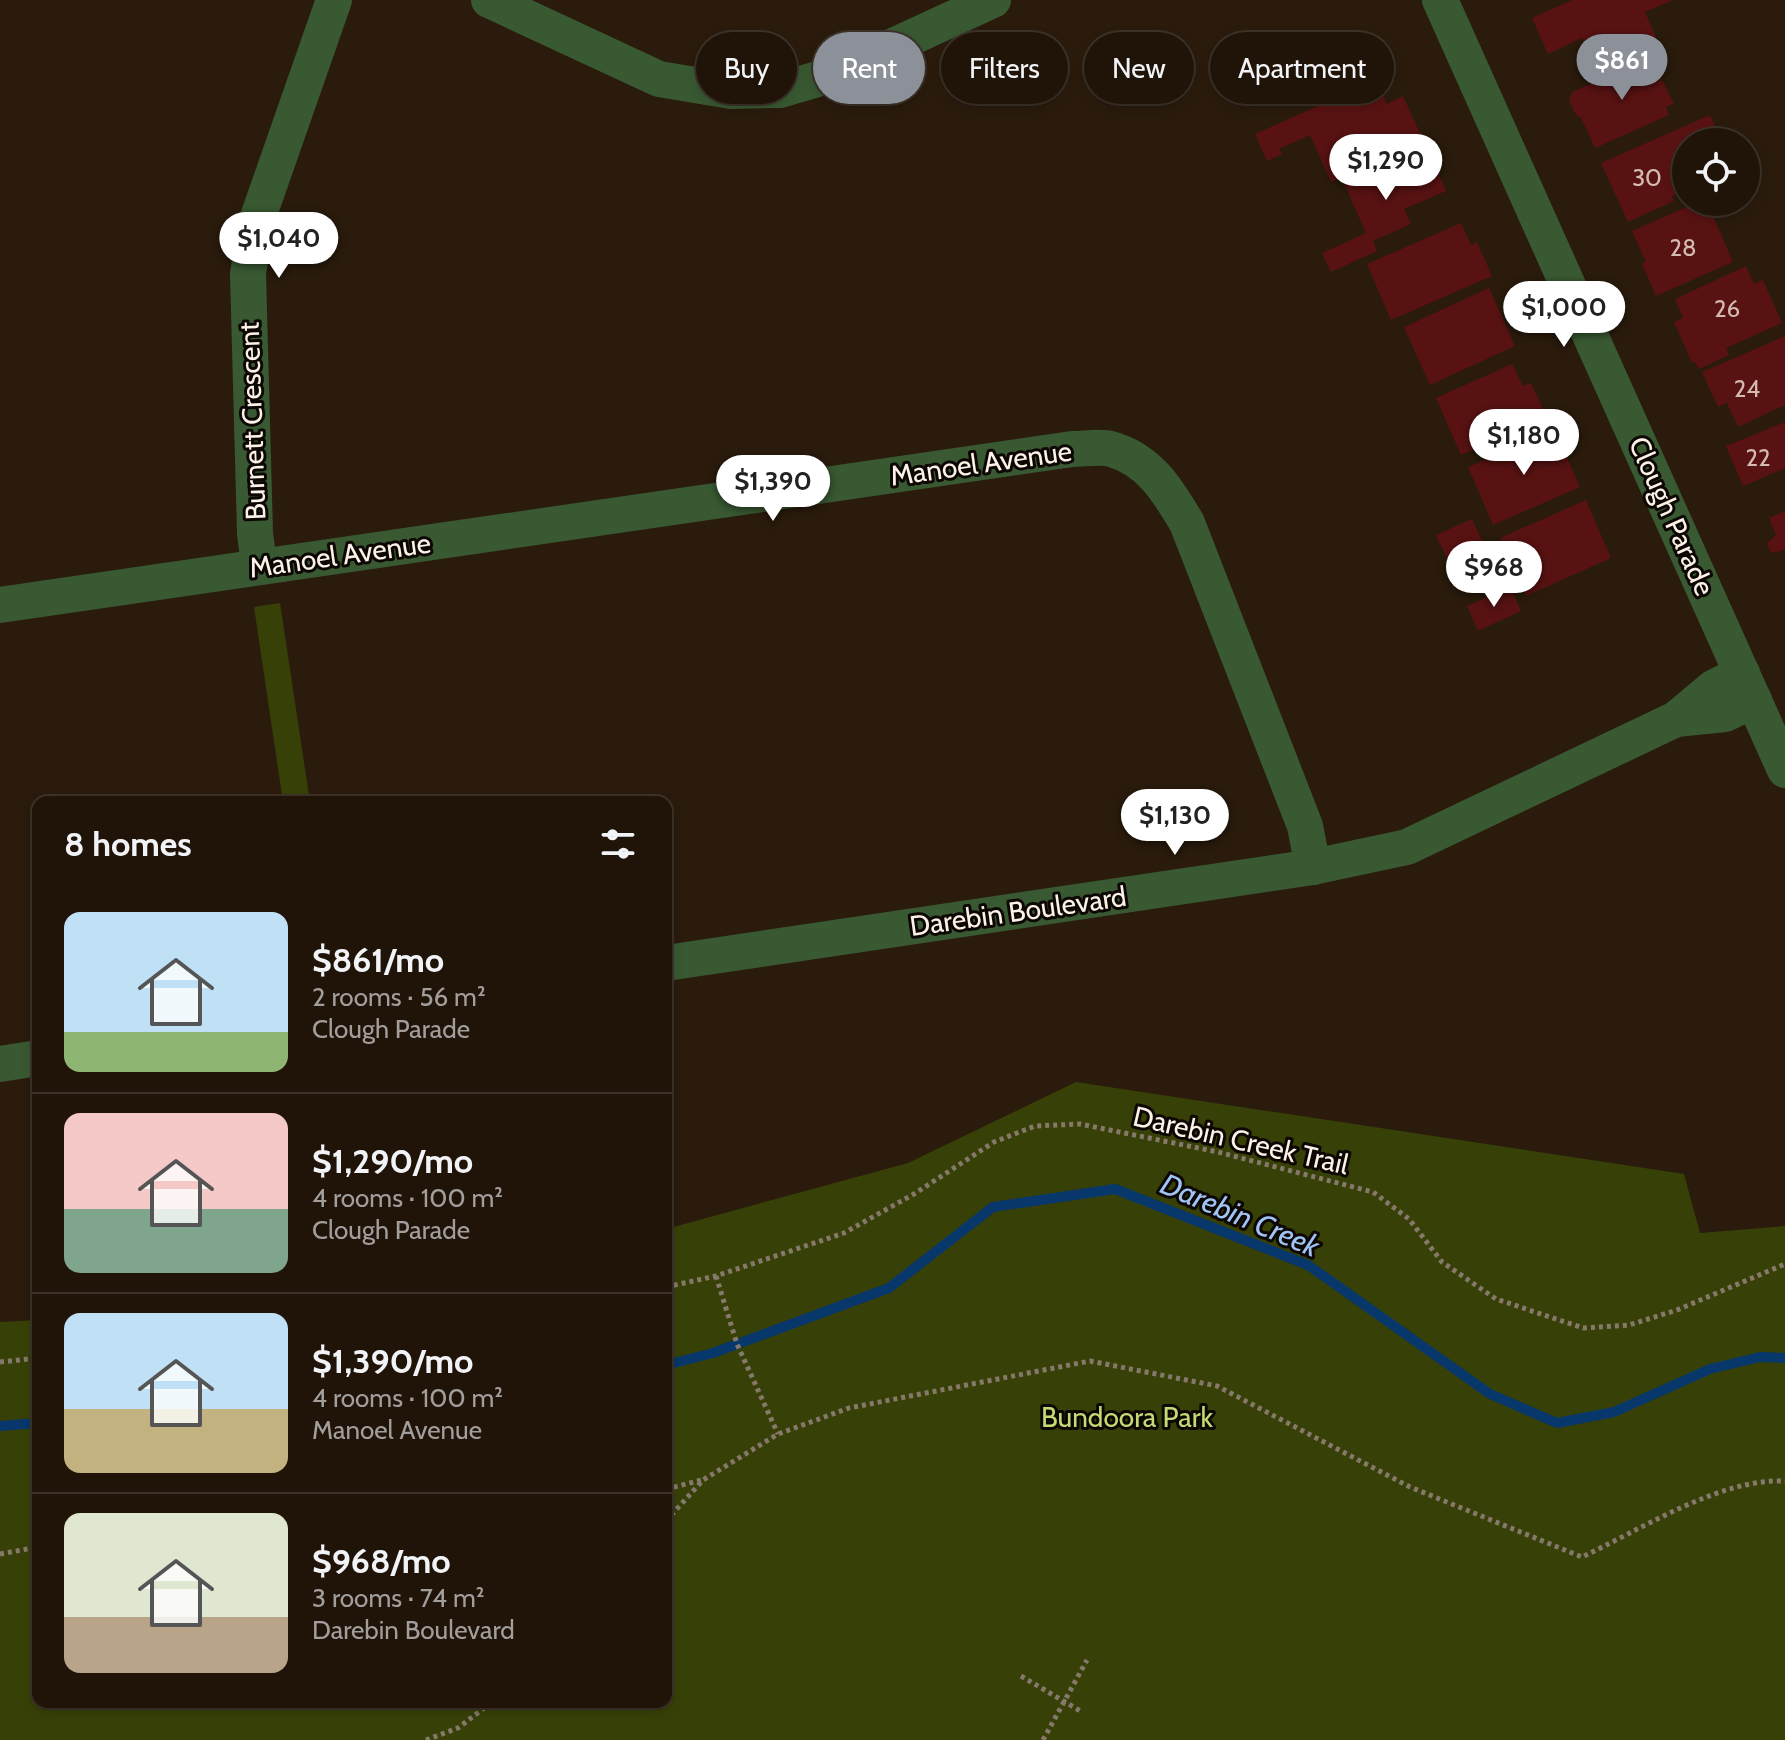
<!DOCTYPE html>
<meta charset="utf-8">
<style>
body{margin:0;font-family:Cabin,sans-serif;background:#2d2117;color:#f1f3f6;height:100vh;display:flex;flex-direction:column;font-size:30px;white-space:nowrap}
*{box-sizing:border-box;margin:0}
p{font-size:26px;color:#a29e9c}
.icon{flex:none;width:44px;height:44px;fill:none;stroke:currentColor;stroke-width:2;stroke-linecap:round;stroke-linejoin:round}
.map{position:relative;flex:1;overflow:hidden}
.sheet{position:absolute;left:32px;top:796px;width:640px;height:912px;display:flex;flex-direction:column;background:#201409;border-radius:16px;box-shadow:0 4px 12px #0003,0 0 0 2px #3d332a}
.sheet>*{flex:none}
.guide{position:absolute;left:696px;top:32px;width:760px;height:72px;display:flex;gap:16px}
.tools{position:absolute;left:1672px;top:128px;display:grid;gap:16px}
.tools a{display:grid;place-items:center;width:88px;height:88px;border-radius:50%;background:#201409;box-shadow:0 4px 12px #0003,0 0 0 2px #3d332a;font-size:40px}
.price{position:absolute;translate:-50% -68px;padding:0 18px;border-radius:28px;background:#fff;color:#222;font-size:26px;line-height:52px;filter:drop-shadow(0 2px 4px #0008)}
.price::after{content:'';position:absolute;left:50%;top:48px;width:24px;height:18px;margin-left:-12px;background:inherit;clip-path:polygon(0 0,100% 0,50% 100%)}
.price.active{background:#8c9099;color:#fff}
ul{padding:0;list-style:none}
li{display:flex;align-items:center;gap:24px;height:200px;padding:0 32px}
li+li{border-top:2px solid #3d332a}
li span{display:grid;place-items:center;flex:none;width:224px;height:160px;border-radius:16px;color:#555}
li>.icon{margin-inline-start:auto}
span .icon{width:96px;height:96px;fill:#fffc;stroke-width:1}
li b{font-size:34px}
h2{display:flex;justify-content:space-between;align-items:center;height:96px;padding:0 32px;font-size:34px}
.chip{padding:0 28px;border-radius:36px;background:#201409;box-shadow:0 4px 12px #0003,0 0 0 2px #3d332a;font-size:28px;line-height:72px}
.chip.active{background:#8c9099;color:#fff}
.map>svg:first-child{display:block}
.green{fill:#374107}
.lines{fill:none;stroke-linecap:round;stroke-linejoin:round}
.stream{stroke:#08376b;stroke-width:10}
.building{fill:#591212}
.path{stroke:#86796c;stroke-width:5;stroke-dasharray:4 4;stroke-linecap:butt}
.street{stroke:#395932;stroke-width:36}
.labels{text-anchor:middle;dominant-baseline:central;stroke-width:6;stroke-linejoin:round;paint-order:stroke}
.number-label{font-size:24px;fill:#d3bab2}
.street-label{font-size:28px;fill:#fcf2e8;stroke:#0d0703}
.park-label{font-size:28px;fill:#c4da72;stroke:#0d0703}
.water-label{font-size:30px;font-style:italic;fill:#9fc4f5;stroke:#0d0703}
</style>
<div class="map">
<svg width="1785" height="1740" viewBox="0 0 1785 1740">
<rect width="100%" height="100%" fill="#2a1b0c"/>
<!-- green -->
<g class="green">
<path d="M280,603L310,802H283L254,607Z"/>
<path d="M1076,1082L1684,1174L1700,1233L1785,1226V1740H0V1322L38,1320V1702H666V1229L908,1163Z"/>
</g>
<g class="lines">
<!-- stream -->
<g class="stream">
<path d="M666,1365L713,1353L889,1288L993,1207L1115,1189L1308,1265L1490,1394L1557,1423L1614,1412L1710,1369L1760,1357L1785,1358"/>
<path d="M0,1426L38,1423"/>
</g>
</g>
<!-- building -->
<g class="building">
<path d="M1572,0H1673L1645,12L1656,37L1623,52L1627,61L1598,74L1582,38L1548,54L1532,18Z"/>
<path d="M1651,57L1674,104L1666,107L1669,115L1595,148L1581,118L1576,115L1569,101L1572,92Z"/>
<path d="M1358,88L1364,101L1382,93L1387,104L1403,96L1423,140L1331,182L1310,135L1279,149L1282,154L1267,161L1255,134Z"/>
<path d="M1710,115L1722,142H1686V190L1672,196L1674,201L1628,222L1601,163Z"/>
<path d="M1426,146L1446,191L1404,209L1411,224L1373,241L1377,251L1331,272L1322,253L1366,233L1344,183Z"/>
<path d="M1698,202H1707L1733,262L1656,296L1642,264L1646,262L1632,231Z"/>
<path d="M1461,223L1471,245L1477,242L1492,276L1391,320L1367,264Z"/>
<path d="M1746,266L1754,284L1763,280L1782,323L1726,348L1729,355L1699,369L1695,362L1692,363L1674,322L1683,318L1675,299Z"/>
<path d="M1489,288L1515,346L1430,385L1404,327Z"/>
<path d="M1785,336V405L1738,427L1727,403L1718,407L1702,372Z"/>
<path d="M1512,364L1523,386L1531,383L1547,417L1461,455L1436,398Z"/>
<path d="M1785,422V468L1743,486L1726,446Z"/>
<path d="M1555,430L1580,487L1493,525L1468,467Z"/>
<path d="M1586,500L1611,558L1526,596L1500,538Z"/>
<path d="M1785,511V549L1776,553L1771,552L1767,543L1776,535L1769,518Z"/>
<path d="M1472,519L1483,543L1447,559L1436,535Z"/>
<path d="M1510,587L1521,611L1478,631L1467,606Z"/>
</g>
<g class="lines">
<!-- path -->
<g class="path">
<path d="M716,1276L737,1344L778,1434"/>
<path d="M666,1287L716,1276L844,1233L914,1194L994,1142L1035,1126L1080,1124L1218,1152L1373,1192L1409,1219L1442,1262L1496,1299L1583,1328L1629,1325L1677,1310L1785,1264"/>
<path d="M0,1362L38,1358"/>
<path d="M666,1489L702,1480"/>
<path d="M666,1521L703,1480L778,1434L849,1408L1090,1361L1217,1386L1410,1487L1582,1557C1640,1530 1720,1478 1785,1481"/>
<path d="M0,1554L38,1547"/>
<path d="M1021,1676L1082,1712"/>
<path d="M426,1740L458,1728L492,1702"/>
<path d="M1043,1740L1087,1660"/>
</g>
<!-- street -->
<g class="street">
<path d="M489,0L659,79L731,91L780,90L828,76L993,0"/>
<path d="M1440,0L1785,770"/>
<path d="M259,567L255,533L248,274L256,223L334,0"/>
<path d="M0,605L1072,449C1084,449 1100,446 1111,449C1150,460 1168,491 1187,523L1305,826L1313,867"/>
<path d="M1676,719L1725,714L1754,700"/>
<path d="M666,963L1313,867L1407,847L1676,719L1713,688L1742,673"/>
<path d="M0,1064L38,1058"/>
</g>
</g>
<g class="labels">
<!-- number labels -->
<g class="number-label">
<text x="1647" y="177">30</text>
<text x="1683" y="247">28</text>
<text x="1727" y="308">26</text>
<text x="1747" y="388">24</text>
<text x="1758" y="457">22</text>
</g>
<!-- street labels -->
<g class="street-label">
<text transform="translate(252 421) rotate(-92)">Burnett Crescent</text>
<text transform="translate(981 463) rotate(-8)">Manoel Avenue</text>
<text transform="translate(1672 516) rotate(66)">Clough Parade</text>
<text transform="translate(340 555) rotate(-8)">Manoel Avenue</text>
<text transform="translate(1018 911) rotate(-8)">Darebin Boulevard</text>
<text transform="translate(1241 1140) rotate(13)">Darebin Creek Trail</text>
</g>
<!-- park labels -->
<g class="park-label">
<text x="1127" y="1417">Bundoora Park</text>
</g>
<!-- water labels -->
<g class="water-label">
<text transform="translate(1240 1215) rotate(23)">Darebin Creek</text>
</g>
</g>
</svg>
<div class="tools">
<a><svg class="icon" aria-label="locate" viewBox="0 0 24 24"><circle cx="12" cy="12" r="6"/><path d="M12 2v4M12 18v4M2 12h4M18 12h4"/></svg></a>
</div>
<b class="price active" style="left:1622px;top:102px">$861</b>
<b class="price" style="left:1386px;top:202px">$1,290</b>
<b class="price" style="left:279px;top:280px">$1,040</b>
<b class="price" style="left:1564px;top:349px">$1,000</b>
<b class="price" style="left:1524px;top:477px">$1,180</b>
<b class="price" style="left:773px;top:523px">$1,390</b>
<b class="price" style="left:1494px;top:609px">$968</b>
<b class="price" style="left:1175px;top:857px">$1,130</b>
<div class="guide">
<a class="chip">Buy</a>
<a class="chip active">Rent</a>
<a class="chip">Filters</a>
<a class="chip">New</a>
<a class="chip">Apartment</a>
</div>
<section class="sheet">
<h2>8 homes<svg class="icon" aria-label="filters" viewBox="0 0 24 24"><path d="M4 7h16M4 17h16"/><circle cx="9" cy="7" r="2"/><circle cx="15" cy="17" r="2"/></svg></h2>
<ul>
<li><span style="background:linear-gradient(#bfe0f5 75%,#8fb573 0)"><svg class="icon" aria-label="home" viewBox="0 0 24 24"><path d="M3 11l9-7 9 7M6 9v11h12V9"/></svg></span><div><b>$861/mo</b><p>2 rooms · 56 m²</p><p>Clough Parade</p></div></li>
<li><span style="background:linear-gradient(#f6c9c9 60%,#7fa58c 0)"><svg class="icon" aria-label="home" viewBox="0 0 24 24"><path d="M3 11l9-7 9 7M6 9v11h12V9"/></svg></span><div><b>$1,290/mo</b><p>4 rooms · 100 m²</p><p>Clough Parade</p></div></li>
<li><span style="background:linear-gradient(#bfe0f5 60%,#c2b280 0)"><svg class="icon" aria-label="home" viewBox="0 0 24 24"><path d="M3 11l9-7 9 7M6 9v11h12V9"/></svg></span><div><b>$1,390/mo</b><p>4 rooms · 100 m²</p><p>Manoel Avenue</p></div></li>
<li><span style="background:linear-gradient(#dfe7d0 65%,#b9a48a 0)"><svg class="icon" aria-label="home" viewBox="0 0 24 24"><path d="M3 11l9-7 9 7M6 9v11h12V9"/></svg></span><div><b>$968/mo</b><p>3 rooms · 74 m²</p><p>Darebin Boulevard</p></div></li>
</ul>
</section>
</div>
